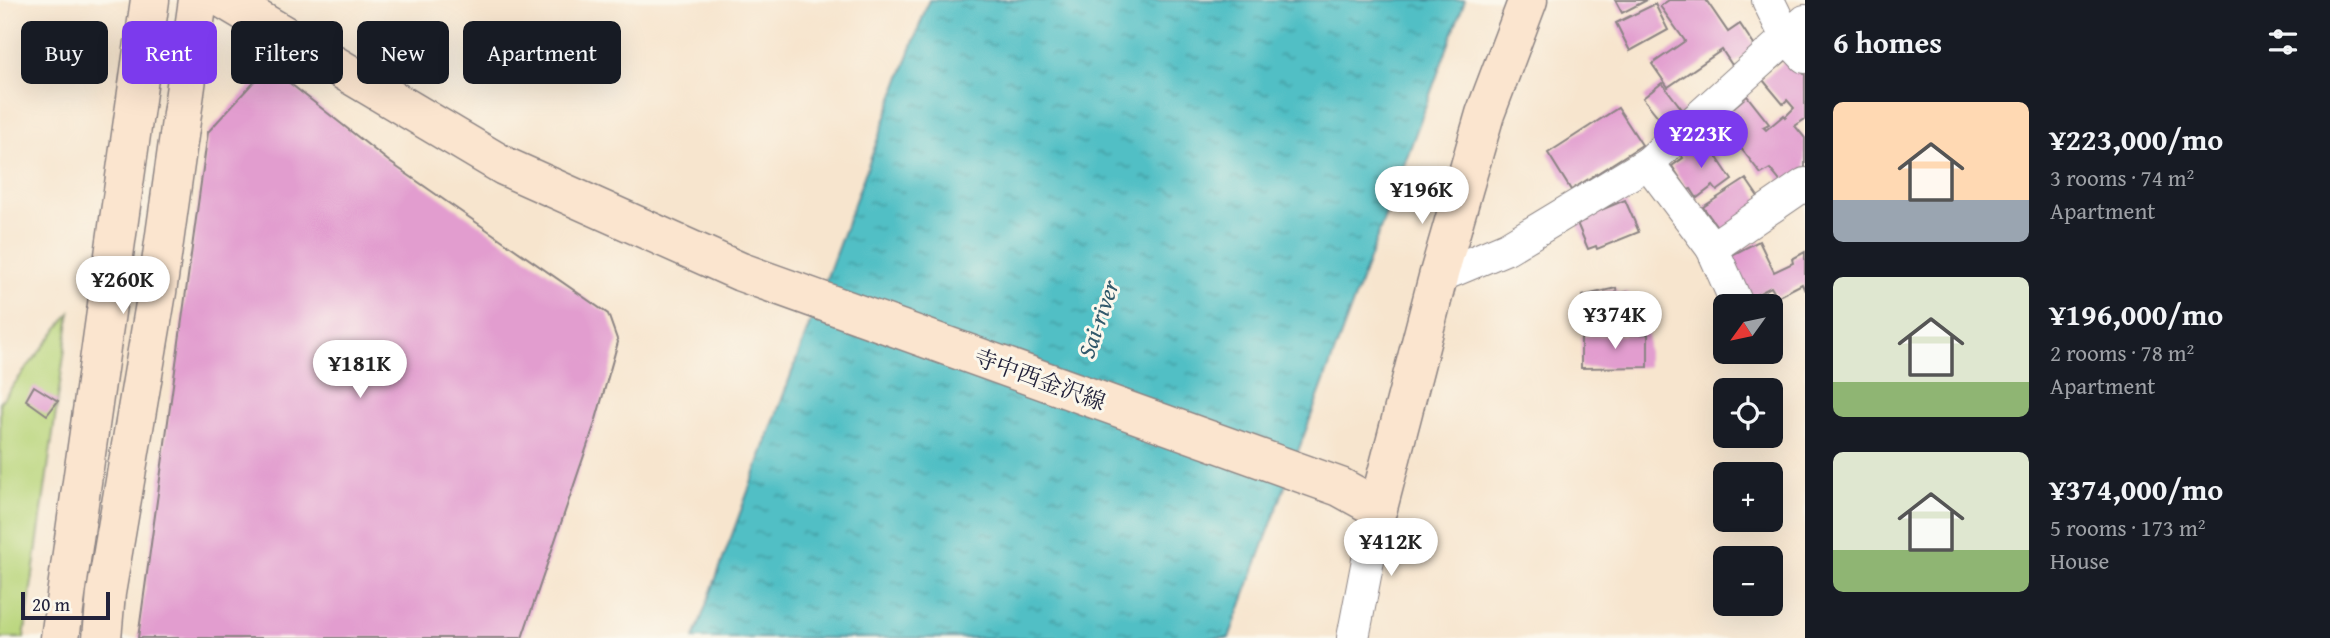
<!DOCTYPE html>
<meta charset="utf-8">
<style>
body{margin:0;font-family:"Gentium Book Plus","Noto Serif JP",serif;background:#20242c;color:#f1f3f6;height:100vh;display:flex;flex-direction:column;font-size:26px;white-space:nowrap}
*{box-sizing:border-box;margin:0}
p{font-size:23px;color:#9ea1a6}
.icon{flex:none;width:38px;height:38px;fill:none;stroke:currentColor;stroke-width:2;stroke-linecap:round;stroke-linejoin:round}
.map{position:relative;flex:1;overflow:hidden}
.sheet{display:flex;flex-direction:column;background:#171b24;width:525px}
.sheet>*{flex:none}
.banner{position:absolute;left:21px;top:21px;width:665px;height:63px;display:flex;gap:14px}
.needle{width:46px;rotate:237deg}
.tools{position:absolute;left:1713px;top:294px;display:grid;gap:14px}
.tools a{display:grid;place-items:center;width:70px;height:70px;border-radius:10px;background:#171b24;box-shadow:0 7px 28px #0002;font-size:35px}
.scale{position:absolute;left:21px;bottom:18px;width:89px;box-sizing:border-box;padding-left:7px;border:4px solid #22223b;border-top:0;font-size:19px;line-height:24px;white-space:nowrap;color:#22223b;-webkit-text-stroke:5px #fbf7ec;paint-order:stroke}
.price{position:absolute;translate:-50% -60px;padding:0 16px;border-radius:24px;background:#fff;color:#222;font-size:23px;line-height:46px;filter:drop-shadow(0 2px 4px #0008)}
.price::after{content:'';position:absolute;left:50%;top:42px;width:21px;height:16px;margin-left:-10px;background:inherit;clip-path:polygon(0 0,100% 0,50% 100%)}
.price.on{background:#7c3aed;color:#fff}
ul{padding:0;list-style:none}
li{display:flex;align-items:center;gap:21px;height:175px;padding:0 28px}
li span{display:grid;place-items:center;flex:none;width:196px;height:140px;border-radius:10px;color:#555}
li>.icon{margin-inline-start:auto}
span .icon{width:84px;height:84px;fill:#fffc;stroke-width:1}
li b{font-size:30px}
h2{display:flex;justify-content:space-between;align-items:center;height:84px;padding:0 28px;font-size:30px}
.tag{padding:0 24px;border-radius:10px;background:#171b24;box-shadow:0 7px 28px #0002;font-size:24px;line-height:63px}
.tag.on{background:#7c3aed;color:#fff}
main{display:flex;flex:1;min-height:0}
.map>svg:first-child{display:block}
.green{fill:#b9d57b;stroke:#6e7c5b;stroke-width:2}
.water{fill:url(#water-ripples);stroke:#3a7080;stroke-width:2}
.building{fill:#e29dcf}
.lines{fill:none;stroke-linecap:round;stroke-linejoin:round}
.minor-casing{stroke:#8c8484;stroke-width:34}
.secondary-casing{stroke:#8c8484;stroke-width:41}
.minor{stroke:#fff;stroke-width:32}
.secondary{stroke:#fbe5cf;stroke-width:38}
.labels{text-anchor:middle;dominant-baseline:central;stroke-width:6;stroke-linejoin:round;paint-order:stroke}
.street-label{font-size:23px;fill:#22223b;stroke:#fbf7ec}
.water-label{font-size:24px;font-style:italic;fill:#32596b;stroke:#fbf7ec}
</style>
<main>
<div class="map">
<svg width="1805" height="638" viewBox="0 0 1805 638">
<defs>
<pattern id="water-ripples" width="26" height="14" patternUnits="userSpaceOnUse" patternTransform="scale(1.75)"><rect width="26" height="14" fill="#51bfc5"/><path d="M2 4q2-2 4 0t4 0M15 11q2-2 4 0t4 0" fill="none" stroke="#439ba1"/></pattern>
</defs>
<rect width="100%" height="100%" fill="#fbf7ec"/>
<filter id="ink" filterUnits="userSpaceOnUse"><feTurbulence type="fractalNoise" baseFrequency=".0143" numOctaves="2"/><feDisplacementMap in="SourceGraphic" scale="14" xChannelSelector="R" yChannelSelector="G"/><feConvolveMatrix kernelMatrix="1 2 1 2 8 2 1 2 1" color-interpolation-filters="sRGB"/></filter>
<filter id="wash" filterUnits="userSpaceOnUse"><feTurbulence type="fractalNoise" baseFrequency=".00686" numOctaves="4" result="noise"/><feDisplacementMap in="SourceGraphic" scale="28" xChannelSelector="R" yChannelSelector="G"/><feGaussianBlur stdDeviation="1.57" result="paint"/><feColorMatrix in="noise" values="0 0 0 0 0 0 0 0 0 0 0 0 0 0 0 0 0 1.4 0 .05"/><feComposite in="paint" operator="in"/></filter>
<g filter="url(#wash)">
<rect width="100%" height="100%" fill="#f7e5ce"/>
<!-- green -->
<path class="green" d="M70,313L24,638H0V402Z"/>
<!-- water -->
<path class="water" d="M929,0H1465L1229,638H694Z"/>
<g id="blocks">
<!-- building -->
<g class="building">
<path d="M1615,0H1647L1622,13Z"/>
<path d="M1669,0H1706L1728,32L1740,24L1756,48L1732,65L1722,50L1668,87L1652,64L1685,41L1660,6Z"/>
<path d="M1655,4L1668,30L1630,51L1616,23Z"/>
<path d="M1790,57L1805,75V119L1795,126L1805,138V169L1783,185L1770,169L1761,174L1719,120L1747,96L1769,124L1763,127L1766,130L1784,115L1785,117L1794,108L1787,100L1783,104L1763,80Z"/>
<path d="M268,66L391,163L608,314L618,342L595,423L522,638H138L208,132Z"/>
<path d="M1662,83L1685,113L1667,128L1643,98Z"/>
<path d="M1618,108L1642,145L1571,190L1548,153Z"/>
<path d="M1717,125L1732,145L1721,152L1707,132Z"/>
<path d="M1706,141L1732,180L1717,191L1713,186L1697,198L1691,189L1688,190L1672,166L1683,158L1680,153L1693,144L1696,149Z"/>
<path d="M1746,179L1763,204L1721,232L1703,207Z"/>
<path d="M1625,200L1639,232L1597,249L1596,246L1588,249L1577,223L1586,220L1584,217Z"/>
<path d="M1759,241L1774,272L1793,263L1792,259L1805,252V291L1802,284L1777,297L1771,287L1748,299L1728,257Z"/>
<path d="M1616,288L1617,294L1628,292L1631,306L1622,309L1623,314L1588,322L1582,296Z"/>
<path d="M1648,334V367L1581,368V336Z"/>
<path d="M34,386L58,401L47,415L26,400Z"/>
</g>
</g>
</g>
<g filter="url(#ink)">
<use href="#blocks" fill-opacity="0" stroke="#8c8484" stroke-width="2"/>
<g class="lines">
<!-- minor casing -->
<g class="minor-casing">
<g id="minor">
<path d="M1768,0L1786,37L1805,57"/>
<path d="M1648,163L1805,21"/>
<path d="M1712,248L1738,306"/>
<path d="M1438,277L1507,248L1648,163L1712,248L1805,184"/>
<path d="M1353,638L1378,508"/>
</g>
</g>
<!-- secondary casing -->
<g class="secondary-casing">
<g id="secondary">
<path d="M225,0L504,166L741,272L1340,487L1378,508L1438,277L1485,114L1528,0"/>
<path d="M60,638L150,0"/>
<path d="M102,638L106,593L157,292L198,0"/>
</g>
</g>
<!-- minor -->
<use href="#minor" class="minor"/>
<!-- secondary -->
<use href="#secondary" class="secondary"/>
</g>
</g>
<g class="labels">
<!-- street labels -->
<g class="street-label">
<text transform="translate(1040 379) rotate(20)">寺中西金沢線</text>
</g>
<!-- water labels -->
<g class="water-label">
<text transform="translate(1098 319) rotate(-71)">Sai-river</text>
</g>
</g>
</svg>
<div class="tools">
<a><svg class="needle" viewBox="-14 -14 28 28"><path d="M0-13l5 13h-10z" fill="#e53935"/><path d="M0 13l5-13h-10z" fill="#9ea1a6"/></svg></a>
<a><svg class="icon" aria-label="locate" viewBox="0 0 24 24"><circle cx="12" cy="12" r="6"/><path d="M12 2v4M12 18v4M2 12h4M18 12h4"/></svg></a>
<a>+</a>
<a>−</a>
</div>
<div class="scale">20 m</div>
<b class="price on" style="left:1701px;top:170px">¥223K</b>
<b class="price" style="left:1422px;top:226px">¥196K</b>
<b class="price" style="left:123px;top:316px">¥260K</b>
<b class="price" style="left:1615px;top:351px">¥374K</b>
<b class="price" style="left:360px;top:400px">¥181K</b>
<b class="price" style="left:1391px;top:578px">¥412K</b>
<div class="banner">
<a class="tag">Buy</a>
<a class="tag on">Rent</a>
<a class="tag">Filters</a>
<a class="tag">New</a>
<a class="tag">Apartment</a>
</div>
</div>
<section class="sheet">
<h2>6 homes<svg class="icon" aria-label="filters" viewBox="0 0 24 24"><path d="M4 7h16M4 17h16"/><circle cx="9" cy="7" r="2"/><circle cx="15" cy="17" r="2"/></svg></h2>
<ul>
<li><span style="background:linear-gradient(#ffd9b3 70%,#9aa5b1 0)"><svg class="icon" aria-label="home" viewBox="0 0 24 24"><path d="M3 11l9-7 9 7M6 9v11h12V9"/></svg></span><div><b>¥223,000/mo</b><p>3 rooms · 74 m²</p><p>Apartment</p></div></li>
<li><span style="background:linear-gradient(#dfe7d0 75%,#8fb573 0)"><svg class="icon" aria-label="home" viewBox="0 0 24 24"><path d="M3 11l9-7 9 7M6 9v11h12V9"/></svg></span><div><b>¥196,000/mo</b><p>2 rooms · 78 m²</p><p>Apartment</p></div></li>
<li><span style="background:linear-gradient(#dfe7d0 70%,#8fb573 0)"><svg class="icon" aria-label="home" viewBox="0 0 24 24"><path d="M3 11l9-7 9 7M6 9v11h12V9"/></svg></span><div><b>¥374,000/mo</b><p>5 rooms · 173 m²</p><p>House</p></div></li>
</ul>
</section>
</main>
